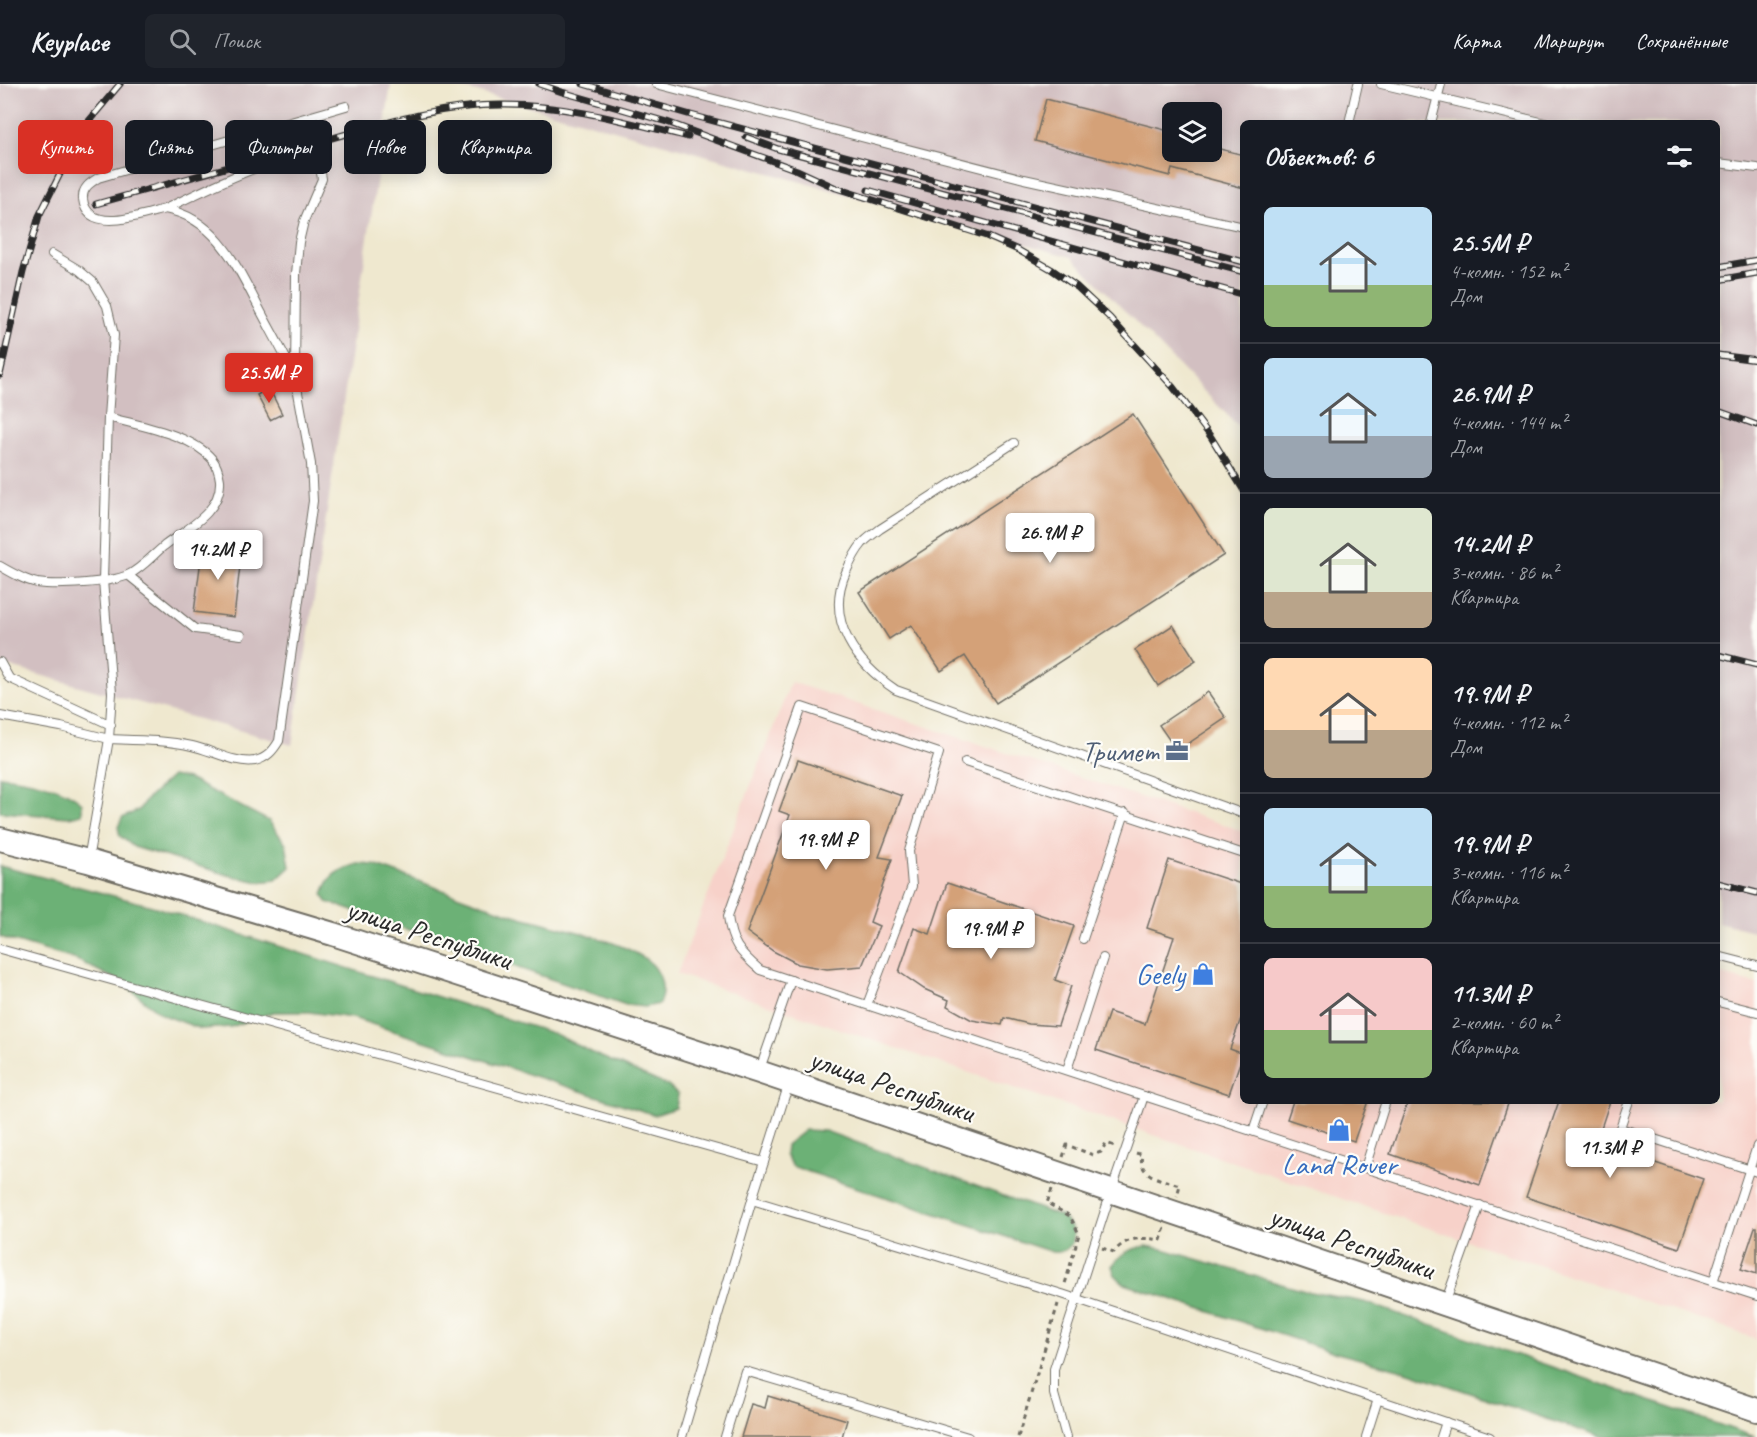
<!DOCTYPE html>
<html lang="ru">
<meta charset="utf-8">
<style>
body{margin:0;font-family:Caveat,sans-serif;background:#20242c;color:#f1f3f6;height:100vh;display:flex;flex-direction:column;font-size:22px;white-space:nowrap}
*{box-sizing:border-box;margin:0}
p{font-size:20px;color:#9ea1a6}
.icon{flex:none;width:33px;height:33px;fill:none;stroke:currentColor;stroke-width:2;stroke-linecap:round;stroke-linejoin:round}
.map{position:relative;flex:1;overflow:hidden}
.sheet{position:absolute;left:1240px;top:36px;width:480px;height:984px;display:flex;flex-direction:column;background:#171b24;border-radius:9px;box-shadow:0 3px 15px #0003}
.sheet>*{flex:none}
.hud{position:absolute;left:18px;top:36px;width:570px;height:54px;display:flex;gap:12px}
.fabs{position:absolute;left:1162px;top:18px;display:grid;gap:12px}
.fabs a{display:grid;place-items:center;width:60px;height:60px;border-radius:9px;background:#171b24;box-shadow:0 3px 15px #0003;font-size:30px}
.price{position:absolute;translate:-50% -51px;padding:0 14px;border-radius:6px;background:#fff;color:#222;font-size:20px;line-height:39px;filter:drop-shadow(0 2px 3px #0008)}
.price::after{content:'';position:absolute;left:50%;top:36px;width:18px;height:14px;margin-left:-9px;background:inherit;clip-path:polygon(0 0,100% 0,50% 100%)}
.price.selected{background:#d93025;color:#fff}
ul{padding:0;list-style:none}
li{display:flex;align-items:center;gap:18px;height:150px;padding:0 24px}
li+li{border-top:2px solid #363941}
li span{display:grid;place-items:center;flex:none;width:168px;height:120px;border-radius:9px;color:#555}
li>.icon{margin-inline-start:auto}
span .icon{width:72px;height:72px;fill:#fffc;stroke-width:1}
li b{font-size:26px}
h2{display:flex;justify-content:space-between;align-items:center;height:72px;padding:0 24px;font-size:26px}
.tag{padding:0 21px;border-radius:9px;background:#171b24;box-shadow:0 3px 15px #0003;font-size:21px;line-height:54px}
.tag.selected{background:#d93025;color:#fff}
header{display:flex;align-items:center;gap:36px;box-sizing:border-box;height:84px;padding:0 30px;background:#171b24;border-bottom:2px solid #363941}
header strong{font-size:28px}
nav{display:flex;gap:33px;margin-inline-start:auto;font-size:21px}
.search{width:420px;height:54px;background:#20242c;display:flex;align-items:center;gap:15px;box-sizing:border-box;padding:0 21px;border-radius:9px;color:#9ea1a6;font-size:22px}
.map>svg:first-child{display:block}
.built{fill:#f7d1c9}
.industrial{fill:#d2bfc1;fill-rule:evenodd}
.forest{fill:#6cb176;stroke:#4c6e50;stroke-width:1.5}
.building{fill:#d4a178}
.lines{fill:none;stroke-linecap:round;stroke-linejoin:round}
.service-casing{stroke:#706d64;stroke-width:10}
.primary-casing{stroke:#706d64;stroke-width:26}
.path{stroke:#706d64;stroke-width:3;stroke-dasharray:4.5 4.5;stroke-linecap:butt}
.service{stroke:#fff;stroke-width:8}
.primary{stroke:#fff;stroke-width:22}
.rail-casing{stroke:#2b2b2b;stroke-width:7}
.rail{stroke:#fdfcf7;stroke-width:4.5;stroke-dasharray:14;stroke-linecap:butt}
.labels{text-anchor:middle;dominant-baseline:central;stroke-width:4.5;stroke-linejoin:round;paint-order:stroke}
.service-label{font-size:30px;fill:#4e5e75;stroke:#fdfcf7;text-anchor:end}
.street-label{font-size:30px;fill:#2b2b2b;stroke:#fdfcf7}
.shop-label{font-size:30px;fill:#366cbe;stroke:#fdfcf7;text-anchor:end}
</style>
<header>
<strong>Keyplace</strong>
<div class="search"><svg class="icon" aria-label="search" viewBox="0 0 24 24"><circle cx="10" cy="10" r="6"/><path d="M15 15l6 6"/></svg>Поиск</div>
<nav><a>Карта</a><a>Маршрут</a><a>Сохранённые</a></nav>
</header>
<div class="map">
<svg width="1757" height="1353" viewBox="0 0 1757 1353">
<rect width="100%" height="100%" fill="#fdfcf7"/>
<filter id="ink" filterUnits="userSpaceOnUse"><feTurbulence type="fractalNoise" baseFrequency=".0167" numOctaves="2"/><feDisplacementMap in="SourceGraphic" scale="12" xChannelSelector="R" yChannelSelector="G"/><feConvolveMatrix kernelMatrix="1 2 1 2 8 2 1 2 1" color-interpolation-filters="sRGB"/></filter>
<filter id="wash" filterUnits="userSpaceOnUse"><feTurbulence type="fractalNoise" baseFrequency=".008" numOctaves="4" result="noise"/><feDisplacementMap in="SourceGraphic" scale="24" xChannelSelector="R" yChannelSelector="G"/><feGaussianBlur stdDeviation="1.35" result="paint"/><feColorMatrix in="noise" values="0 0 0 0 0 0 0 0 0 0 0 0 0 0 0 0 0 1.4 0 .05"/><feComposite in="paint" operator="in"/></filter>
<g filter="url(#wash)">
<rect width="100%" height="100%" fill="#efe8cf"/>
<!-- built -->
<path class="built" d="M791,598L1243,747L1244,1017H1718V890L1757,900V1255L677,890Z"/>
<!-- industrial -->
<g class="industrial">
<path d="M0,0H391L292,661L0,580Z"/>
<path d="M448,0H1757V848L1718,838V39H1244L1243,347L1072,173ZM1173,28H1212V68H1173Z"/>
</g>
<!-- forest -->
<g class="forest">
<path d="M0,692C23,694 65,702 82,719V730L69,733L0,728Z"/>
<path d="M172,692L188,695L269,737L286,760L290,783L276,796L259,798L228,791L134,763L120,752L118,743L122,734L139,726L144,718Z"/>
<path d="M358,780L374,781C423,798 472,818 521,833C556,843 619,855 647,876C661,886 666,905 659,920L645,923L626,921L327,818L323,810C331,788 337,787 358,780Z"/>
<path d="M0,782L152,822L555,950L597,971L668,1002L678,1011L676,1024L655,1031L353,934L309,928H273L231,943L201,945L161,930L121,898L77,876L0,853Z"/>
<path d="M805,1046L825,1047L1062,1133C1066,1137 1072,1142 1073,1149C1076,1161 1063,1170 1052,1168L803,1086L792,1082L785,1071L786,1061Z"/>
<path d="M1146,1162L1163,1165L1305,1207L1364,1218L1755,1353H1600L1406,1287L1337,1269L1125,1200L1115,1191L1112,1182C1122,1168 1130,1165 1146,1162Z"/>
</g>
<g id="blocks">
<!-- building -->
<g class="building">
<path d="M1046,15L1173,48V68H1212V63L1244,71V104L1172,85L1170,92L1035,57Z"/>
<path d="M269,304L282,330L270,336L257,311Z"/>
<path d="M1133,330L1224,471L996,619L965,572L941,587L911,541L889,555L859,508Z"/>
<path d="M203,460L242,465L234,533L194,528Z"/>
<path d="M1173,541L1196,577L1158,602L1135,566Z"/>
<path d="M1208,608L1226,634L1177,667L1159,641Z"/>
<path d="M798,676L902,712L879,773L892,775L870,838L879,842L862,882L827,885L798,880L773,867L747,848L790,731L779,727Z"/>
<path d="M1169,776L1244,801V926L1230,965L1243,970L1229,1010L1096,966L1109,928L1145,940L1174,853L1147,844Z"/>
<path d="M947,799L1074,842L1055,896L1071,902L1058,942L1029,940L1004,934L1002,941L972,936L947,922L949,916L924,905L899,888L914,844L930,850Z"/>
<path d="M1293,1017H1368L1354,1057L1287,1035Z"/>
<path d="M1408,1017H1509L1480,1101L1390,1070Z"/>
<path d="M1559,1017H1610L1596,1059L1703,1095L1679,1164L1526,1113Z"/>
<path d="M1755,1143H1757V1190L1741,1185Z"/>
<path d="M768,1312L847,1336L842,1353H741L751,1320L765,1324Z"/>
</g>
</g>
</g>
<g filter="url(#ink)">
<use href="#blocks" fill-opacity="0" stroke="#706d64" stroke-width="1.5"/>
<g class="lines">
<!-- service casing -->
<g class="service-casing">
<g id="service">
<path d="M656,0L1024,95L1244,143"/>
<path d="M1381,0L1545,39"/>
<path d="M1349,39L1358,0"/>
<path d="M1431,39L1441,0"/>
<path d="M1718,79L1757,84"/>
<path d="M165,125C144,130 87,152 83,115C82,104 90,99 98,94L346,22"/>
<path d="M1014,359L880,445C874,450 867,454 862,460C855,468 850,479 846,488C824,537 857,580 896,606L1244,730"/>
<path d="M0,482C12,489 24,496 37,499C57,502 110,499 128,491C141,485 153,471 164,462C186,445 222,428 220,396C219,389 217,381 212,375C191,350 139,342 108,333"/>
<path d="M128,491L195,545L241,551"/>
<path d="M0,578L9,594L111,641"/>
<path d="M0,632L61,643L109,655L112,609L103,496L108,333L114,251L107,222L93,198L79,186L52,170"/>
<path d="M965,678L1244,770"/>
<path d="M88,776L109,655C136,656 165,656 192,662C211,666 235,680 255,677C267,674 273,667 279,657L313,417L311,380L295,292L296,190L299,158L304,137L322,95L320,83C318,80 314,75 310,73C286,64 190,113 165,125C215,134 236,180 258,222C270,245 283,268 295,292"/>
<path d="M1083,855L1125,729"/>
<path d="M0,865L764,1078"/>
<path d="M1718,872L1757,882"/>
<path d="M1718,918L1757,928"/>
<path d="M867,921L912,802L909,767L939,669L802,623L728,832C731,859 739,868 760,886L1144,1012"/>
<path d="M760,985L791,896"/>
<path d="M1067,986L1103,874"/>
<path d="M1629,1017L1620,1044L1757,1088"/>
<path d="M1253,1047L1263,1017"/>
<path d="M1365,1084L1386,1017"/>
<path d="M752,1116L1062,1210L1490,1353"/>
<path d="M1713,1198L1757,1062"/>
<path d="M1445,1219L1480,1121"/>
<path d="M682,1353L752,1116L789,999"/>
<path d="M725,1353L745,1287L968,1353"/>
<path d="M1066,1353L1054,1310V1285L1111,1108L1144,1012L1757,1212"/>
<path d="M1366,1353L1378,1315"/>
<path d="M1441,1353L1446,1338"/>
</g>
</g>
<!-- primary casing -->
<g class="primary-casing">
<path id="primary" d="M0,755L88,777L333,850L759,988L1757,1326"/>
</g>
<!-- path -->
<g class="path">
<path d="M1136,1069L1142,1071C1137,1093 1164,1096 1180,1101L1177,1112"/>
<path d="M1063,1073L1067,1061L1093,1071L1101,1068L1106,1059L1115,1062"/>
<path d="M1052,1105L1047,1119L1070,1132L1079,1150L1065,1200"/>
<path d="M1102,1164L1114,1168C1126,1153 1143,1153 1161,1156L1165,1143"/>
<path d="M1018,1353L1058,1220"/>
</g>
<!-- service -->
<use href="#service" class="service"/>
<!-- primary -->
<use href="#primary" class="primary"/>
<!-- rail casing -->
<g class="rail-casing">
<g id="rail">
<path d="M539,0L562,8L667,38L797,86L836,104L986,152L1018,166L1051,185L1077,203L1110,234L1173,303L1211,353L1244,407"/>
<path d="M583,0L691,31L1244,178"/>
<path d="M746,53L778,65L1244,188"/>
<path d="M868,106L1244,211"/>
<path d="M96,120C169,99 242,79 315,59C375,42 438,21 501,21C564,20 627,38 688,53"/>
<path d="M1718,183L1757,176"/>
<path d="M1718,196L1757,189"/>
<path d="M1718,271L1757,276"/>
<path d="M0,291L23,188L39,132L83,44L120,0"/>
<path d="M1718,327L1757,341"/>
<path d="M1718,571L1757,581"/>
<path d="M1718,799L1757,809"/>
</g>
</g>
<!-- rail -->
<use href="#rail" class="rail"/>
</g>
</g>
<!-- icons -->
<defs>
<g id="office-bare" transform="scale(1.8)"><path d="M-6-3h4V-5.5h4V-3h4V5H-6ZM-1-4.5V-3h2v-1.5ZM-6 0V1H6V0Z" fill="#5c6f8a" stroke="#fdfcf7" stroke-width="2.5" paint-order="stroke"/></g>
<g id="shop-bare" transform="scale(1.8)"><path d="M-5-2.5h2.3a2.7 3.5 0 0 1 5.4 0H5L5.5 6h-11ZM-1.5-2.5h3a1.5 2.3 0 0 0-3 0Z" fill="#3f7fe0" stroke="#fdfcf7" stroke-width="2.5" paint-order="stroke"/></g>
</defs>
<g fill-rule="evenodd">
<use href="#office-bare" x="1177" y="667"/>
<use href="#shop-bare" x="1203" y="890"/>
<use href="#shop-bare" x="1339" y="1046"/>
</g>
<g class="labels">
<!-- service labels -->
<g class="service-label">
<text x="1159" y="667">Тримет</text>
</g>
<!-- street labels -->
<g class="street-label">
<text transform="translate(429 850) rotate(18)">улица Республики</text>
<text transform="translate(892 1001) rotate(19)">улица Республики</text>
<text transform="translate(1352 1158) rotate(19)">улица Республики</text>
</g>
<!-- shop labels -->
<g class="shop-label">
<text x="1185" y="890">Geely</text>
<text x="1339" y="1080" text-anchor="middle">Land Rover</text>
</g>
</g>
</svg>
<div class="fabs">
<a><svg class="icon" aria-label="layers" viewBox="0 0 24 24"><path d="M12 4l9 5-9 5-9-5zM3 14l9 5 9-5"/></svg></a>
</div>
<b class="price selected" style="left:269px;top:320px">25.5M ₽</b>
<b class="price" style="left:1050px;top:480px">26.9M ₽</b>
<b class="price" style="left:218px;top:497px">14.2M ₽</b>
<b class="price" style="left:826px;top:787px">19.9M ₽</b>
<b class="price" style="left:991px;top:876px">19.9M ₽</b>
<b class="price" style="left:1610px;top:1095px">11.3M ₽</b>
<div class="hud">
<a class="tag selected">Купить</a>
<a class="tag">Снять</a>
<a class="tag">Фильтры</a>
<a class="tag">Новое</a>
<a class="tag">Квартира</a>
</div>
<section class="sheet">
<h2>Объектов: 6<svg class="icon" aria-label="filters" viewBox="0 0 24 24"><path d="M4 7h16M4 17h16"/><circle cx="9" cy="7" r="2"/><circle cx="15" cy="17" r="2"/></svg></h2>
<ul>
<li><span style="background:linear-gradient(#bfe0f5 65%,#8fb573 0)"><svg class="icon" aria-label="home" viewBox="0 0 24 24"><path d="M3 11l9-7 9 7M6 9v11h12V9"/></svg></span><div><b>25.5M ₽</b><p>4-комн. · 152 m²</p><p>Дом</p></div></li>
<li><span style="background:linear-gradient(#bfe0f5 65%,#9aa5b1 0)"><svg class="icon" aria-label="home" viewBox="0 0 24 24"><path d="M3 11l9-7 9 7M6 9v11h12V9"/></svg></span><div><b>26.9M ₽</b><p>4-комн. · 144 m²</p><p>Дом</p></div></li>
<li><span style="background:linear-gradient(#dfe7d0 70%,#b9a48a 0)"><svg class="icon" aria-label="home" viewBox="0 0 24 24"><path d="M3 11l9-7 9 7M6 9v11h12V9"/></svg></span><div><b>14.2M ₽</b><p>3-комн. · 86 m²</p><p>Квартира</p></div></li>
<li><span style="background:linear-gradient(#ffd9b3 60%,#b9a48a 0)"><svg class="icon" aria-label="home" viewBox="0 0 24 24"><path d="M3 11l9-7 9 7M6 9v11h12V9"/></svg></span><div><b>19.9M ₽</b><p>4-комн. · 112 m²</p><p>Дом</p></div></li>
<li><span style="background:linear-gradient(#bfe0f5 65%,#8fb573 0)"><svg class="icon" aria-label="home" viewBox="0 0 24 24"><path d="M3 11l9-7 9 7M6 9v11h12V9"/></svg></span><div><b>19.9M ₽</b><p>3-комн. · 116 m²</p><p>Квартира</p></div></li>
<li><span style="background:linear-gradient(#f6c9c9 60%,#8fb573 0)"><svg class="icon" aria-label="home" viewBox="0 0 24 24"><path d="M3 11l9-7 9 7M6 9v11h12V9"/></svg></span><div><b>11.3M ₽</b><p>2-комн. · 60 m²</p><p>Квартира</p></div></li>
</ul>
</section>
</div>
